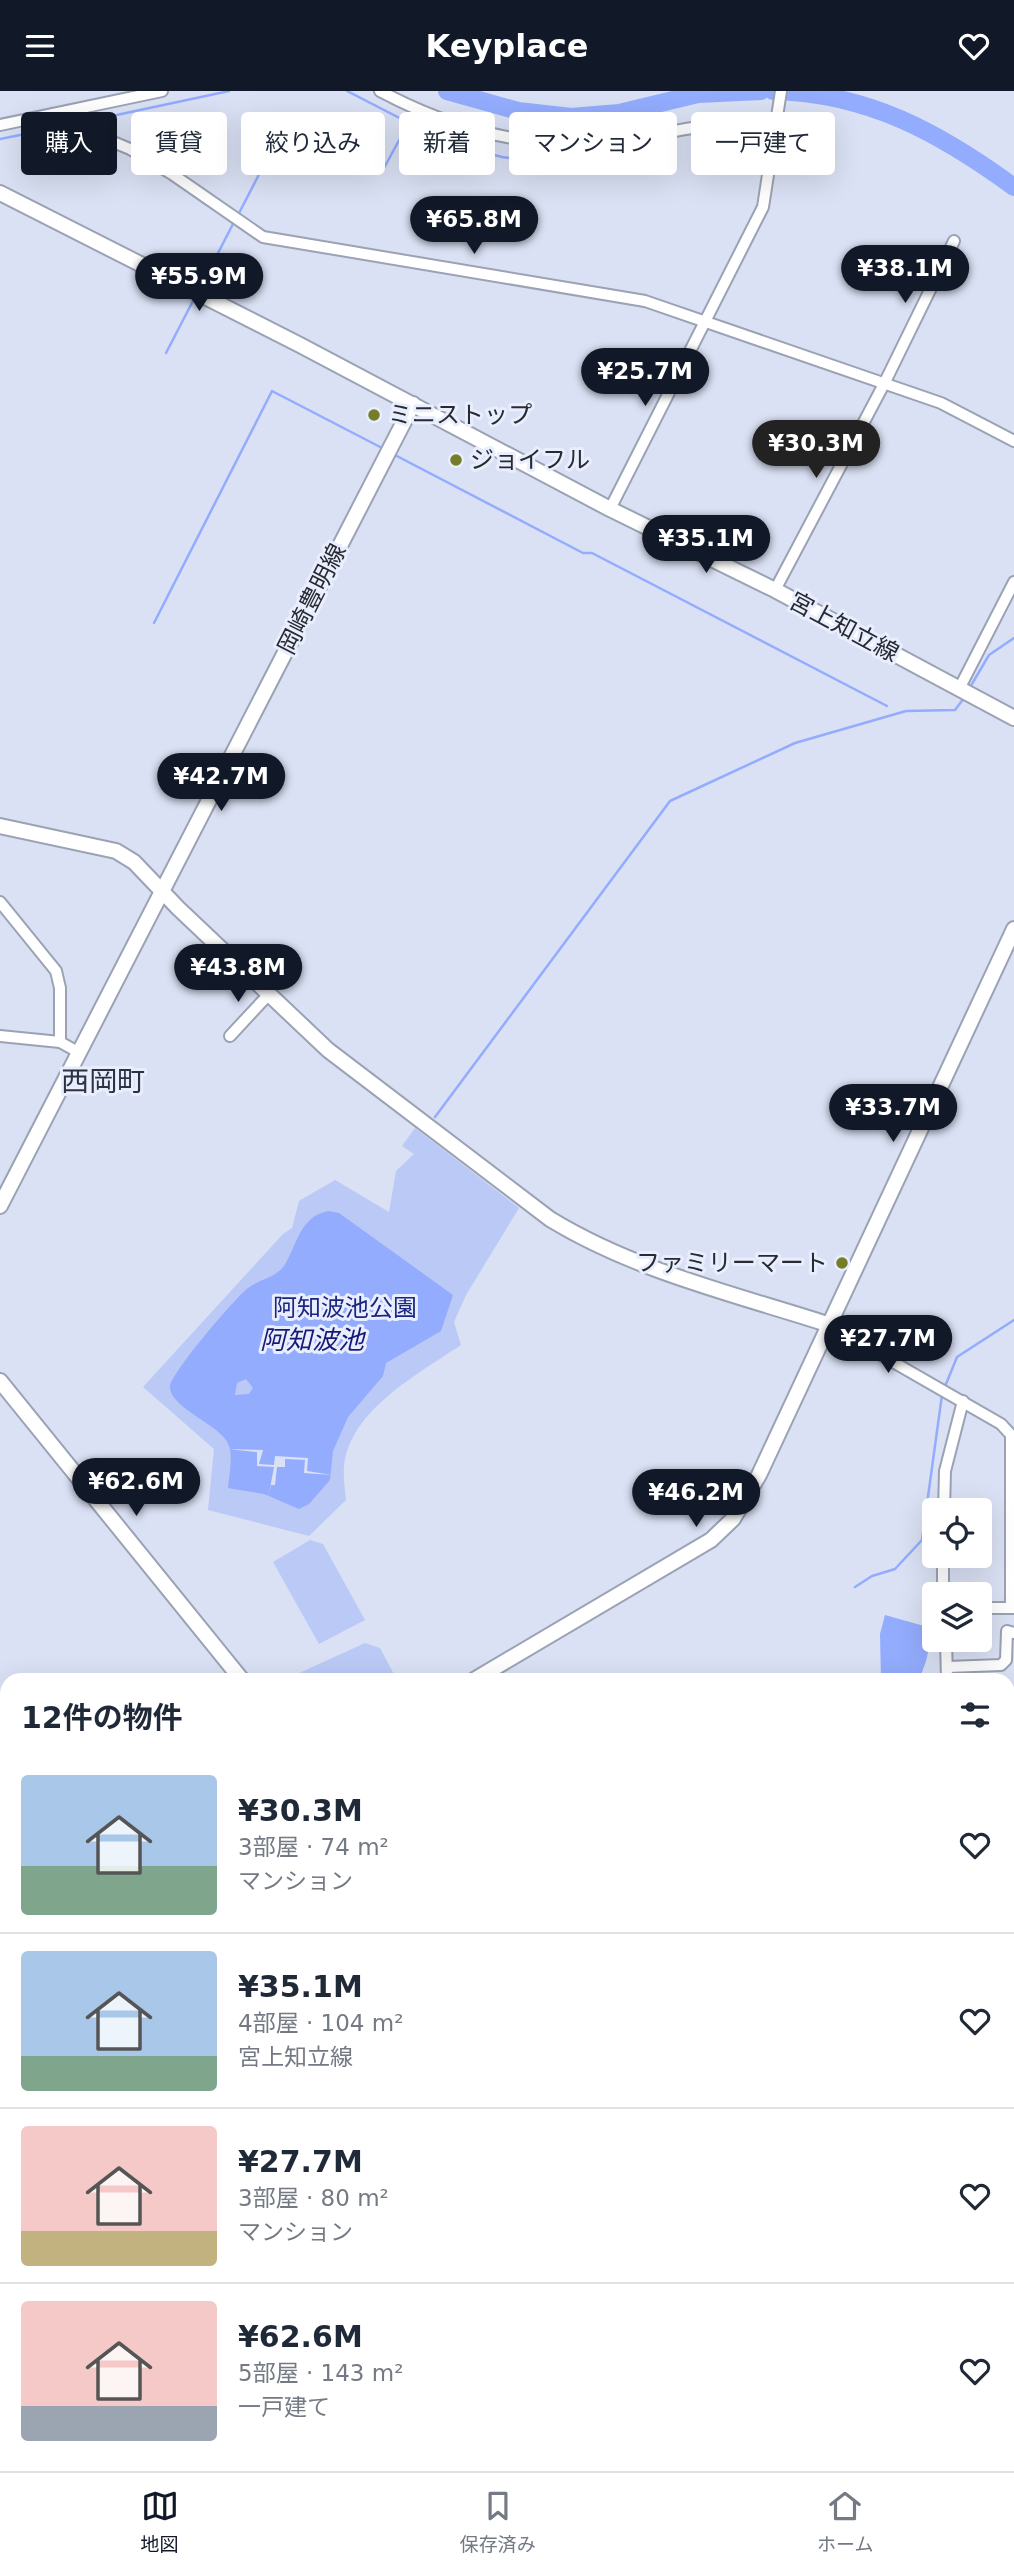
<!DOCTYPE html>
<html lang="ja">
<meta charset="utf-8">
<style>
body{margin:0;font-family:"DejaVu Sans","Noto Sans JP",sans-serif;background:#f6f6f7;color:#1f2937;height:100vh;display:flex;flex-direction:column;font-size:26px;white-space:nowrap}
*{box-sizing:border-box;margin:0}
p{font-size:23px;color:#747a83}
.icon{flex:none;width:38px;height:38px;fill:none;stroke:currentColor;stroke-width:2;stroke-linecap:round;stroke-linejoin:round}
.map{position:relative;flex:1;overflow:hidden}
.side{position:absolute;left:0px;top:1582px;width:1015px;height:798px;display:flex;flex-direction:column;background:#fff;border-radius:21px 21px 0 0;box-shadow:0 7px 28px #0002}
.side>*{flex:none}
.top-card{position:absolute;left:21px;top:21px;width:973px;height:63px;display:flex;gap:14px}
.controls{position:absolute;left:922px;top:1407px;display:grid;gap:14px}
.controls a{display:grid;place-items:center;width:70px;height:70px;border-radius:7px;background:#fff;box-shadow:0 7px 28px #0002;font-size:35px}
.price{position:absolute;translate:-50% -60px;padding:0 16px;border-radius:24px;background:#111827;color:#fff;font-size:23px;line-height:46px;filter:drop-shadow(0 2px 4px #0008)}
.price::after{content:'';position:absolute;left:50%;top:42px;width:21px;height:16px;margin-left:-10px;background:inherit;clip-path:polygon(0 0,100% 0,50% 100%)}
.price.selected{background:#222;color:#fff}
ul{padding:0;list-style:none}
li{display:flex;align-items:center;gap:21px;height:175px;padding:0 21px}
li+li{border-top:2px solid #e0e1e3}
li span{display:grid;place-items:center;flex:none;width:196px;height:140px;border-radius:7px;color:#555}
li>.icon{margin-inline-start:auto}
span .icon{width:84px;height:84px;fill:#fffc;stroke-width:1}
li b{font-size:30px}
h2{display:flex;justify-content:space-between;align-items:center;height:84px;padding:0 21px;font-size:30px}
.chip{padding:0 24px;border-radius:7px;background:#fff;box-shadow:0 7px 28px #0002;font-size:24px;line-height:63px}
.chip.selected{background:#111827;color:#fff}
header{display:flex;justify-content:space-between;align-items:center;height:91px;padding:0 21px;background:#111827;color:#fff;font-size:32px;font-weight:600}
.tabs{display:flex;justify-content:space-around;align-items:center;height:98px;border-top:2px solid #e0e1e3;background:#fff;font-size:19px;color:#747a83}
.tabs a{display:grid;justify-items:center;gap:4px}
.tabs .selected{color:#111827}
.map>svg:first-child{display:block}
.green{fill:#bac9f6}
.water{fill:#93acfd;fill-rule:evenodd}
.pier{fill:#dae1f4}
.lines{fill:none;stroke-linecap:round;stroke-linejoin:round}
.stream{stroke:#93acfd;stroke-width:2.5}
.river{stroke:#93acfd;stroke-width:18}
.street-casing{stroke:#9ba2b4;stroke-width:14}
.secondary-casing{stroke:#9ba2b4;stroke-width:18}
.primary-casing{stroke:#6e752b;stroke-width:19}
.street{stroke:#fff;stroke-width:10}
.secondary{stroke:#fff;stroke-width:14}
.primary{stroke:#bec57e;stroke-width:16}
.poi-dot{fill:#747d28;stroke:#e9eefe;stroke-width:2.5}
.labels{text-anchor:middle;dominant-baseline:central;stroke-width:6;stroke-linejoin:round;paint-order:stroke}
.poi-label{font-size:24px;fill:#282a31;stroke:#e9eefe;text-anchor:start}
.street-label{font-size:24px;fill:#282a31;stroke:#e9eefe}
.park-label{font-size:24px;fill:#1c2580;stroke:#e9eefe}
.water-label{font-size:26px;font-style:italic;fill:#161975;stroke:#e9eefe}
.quarter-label{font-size:28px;fill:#2d3140;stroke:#e9eefe}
</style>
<header><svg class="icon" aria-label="menu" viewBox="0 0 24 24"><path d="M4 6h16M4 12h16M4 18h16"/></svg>Keyplace<svg class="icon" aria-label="heart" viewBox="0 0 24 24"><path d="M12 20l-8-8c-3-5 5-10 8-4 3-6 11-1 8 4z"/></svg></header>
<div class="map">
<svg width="1014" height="2380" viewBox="0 0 1014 2380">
<rect width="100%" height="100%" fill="#dae1f4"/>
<!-- green -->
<g class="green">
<path d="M415,1037L519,1117L466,1204L454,1231L461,1254C420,1282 349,1319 344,1376C343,1386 345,1398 346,1409L309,1445L208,1419L214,1358L143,1296L283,1143L292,1137L299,1110L335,1089L389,1121L396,1080L414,1063L402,1055Z"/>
<path d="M310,1449L323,1453L365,1529L319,1553L273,1471Z"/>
<path d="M365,1552L380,1557L397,1589H284Z"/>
<path d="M0,2202L7,2222V2302L0,2305Z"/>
</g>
<!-- water -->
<g class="water">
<path d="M328,1120L339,1122L453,1204L441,1240L386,1272L383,1285L348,1326L333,1360L330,1389L309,1413L299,1418L264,1403L228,1397C229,1385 233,1366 229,1355C223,1334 170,1318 170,1296C170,1283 235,1207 248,1197C260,1188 275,1187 284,1175C297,1155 299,1126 328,1120ZM246,1288L253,1297L249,1303L235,1304L237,1292Z"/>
<path d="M885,1524L924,1535C933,1555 927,1569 919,1589H881L880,1543Z"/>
<path d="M1008,2312L1014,2325V2358L1008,2363Z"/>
<path d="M928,2373H996L988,2380H934Z"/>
</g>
<!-- pier -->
<path class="pier" d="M228,1358L263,1359L259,1373L274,1374L275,1365L308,1367L307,1380L332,1384L304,1382L305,1369L285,1368V1376H277L275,1394H271L268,1408L274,1376L257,1375V1361Z"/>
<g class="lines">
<!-- stream -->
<g class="stream">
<path d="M347,0L448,52L502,66L576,75L591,65"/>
<path d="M65,35L229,0"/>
<path d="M0,48L55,37"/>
<path d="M595,59L619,22"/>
<path d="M237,126L282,39L384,77L403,42L408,41"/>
<path d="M200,197L234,131"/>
<path d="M166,262L195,206"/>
<path d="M393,363L583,462H592L887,615"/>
<path d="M154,532L272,300L384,358"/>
<path d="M969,598L989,564L1014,547"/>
<path d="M435,1026L670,710L795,652L906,620L955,619L964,607"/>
<path d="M944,1298L957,1266L1014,1229"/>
<path d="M855,1496L872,1485L895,1478L922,1449L942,1304"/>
<path d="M0,2156L7,2166"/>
<path d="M224,2373L243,2380"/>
</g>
<!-- river -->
<g class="river">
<path d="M447,0L518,20L571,26L619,22L698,3L761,0"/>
<path d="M773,0C868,2 940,42 1014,96"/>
</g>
<!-- street casing -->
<g class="street-casing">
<g id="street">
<path d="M380,0C429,26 475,42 530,50C546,53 563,50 579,54C591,56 602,67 609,76C613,71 617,63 622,59C653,36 739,31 777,29"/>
<path d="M53,23L57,33L71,42L106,48L130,58L172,83L263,146L645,210L941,312L1014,350"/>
<path d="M0,34L162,0"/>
<path d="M610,418L763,116L781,0"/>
<path d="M775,499L884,293L954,150"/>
<path d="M959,598L1014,491"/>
<path d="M0,811L56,880L60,897V951"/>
<path d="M0,945L60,951L78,961"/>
<path d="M230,945L269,903"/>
<path d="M827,1233L1001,1333L1014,1347"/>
<path d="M944,1419L945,1380L963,1310"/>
<path d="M943,1503V1465"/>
<path d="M980,1517H1014"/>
<path d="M1011,1517V1345"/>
<path d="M946,1549L947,1589"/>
<path d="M947,1576L1001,1574L1006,1569L1007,1540L1014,1542"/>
<path d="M1008,1618L1014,1619"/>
<path d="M0,1791L7,1794"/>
<path d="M1008,1966L1014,1950"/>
<path d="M1008,2010L1014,2012"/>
<path d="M1008,2249H1014"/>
<path d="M1008,2298L1014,2311"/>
<path d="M330,2380L340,2373"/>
<path d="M608,2380L619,2373"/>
</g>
</g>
<!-- secondary casing -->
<g class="secondary-casing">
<g id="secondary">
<path d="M0,102L300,254L610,418L775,499L1014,627"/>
<path d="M0,735L116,760L134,771L178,817L328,959L550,1128C635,1180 734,1203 827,1233"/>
<path d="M0,1115L413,313"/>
<path d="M0,1290L242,1589"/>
<path d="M474,1589L711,1449L733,1428L759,1384L1014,838"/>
<path d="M0,1825L7,1822"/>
<path d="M1008,2101L1014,2107"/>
<path d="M913,2373L921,2380"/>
</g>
</g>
<!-- primary casing -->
<g class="primary-casing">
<path id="primary" d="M1007,2380L1014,2375"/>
</g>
<!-- street -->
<use href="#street" class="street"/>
<!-- secondary -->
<use href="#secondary" class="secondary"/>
<!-- primary -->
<use href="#primary" class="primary"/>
</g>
<!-- markers -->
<g class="poi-dot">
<circle cx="374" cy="324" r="7"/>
<circle cx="456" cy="369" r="7"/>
<circle cx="842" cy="1172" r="7"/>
</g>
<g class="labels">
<!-- poi labels -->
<g class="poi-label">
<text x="388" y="324">ミニストップ</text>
<text x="470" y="369">ジョイフル</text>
<text x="828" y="1172" text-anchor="end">ファミリーマート</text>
</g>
<!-- street labels -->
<g class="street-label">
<text transform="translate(312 508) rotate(-63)">岡崎豊明線</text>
<text transform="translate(844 536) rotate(28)">宮上知立線</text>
</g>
<!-- park labels -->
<g class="park-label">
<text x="345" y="1217">阿知波池公園</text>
</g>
<!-- water labels -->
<g class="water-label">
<text x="312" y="1249">阿知波池</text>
</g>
<!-- quarter labels -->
<g class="quarter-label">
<text x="103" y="990">西岡町</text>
</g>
</g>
</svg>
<div class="controls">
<a><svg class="icon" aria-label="locate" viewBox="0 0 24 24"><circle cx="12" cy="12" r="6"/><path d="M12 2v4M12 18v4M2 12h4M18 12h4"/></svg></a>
<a><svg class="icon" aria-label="layers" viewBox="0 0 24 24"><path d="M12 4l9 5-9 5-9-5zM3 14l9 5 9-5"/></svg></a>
</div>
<b class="price" style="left:474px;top:165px">¥65.8M</b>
<b class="price" style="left:905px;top:214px">¥38.1M</b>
<b class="price" style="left:199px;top:222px">¥55.9M</b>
<b class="price" style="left:645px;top:317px">¥25.7M</b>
<b class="price selected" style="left:816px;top:389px">¥30.3M</b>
<b class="price" style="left:706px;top:484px">¥35.1M</b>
<b class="price" style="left:221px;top:722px">¥42.7M</b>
<b class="price" style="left:238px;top:913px">¥43.8M</b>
<b class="price" style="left:893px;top:1053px">¥33.7M</b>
<b class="price" style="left:888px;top:1284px">¥27.7M</b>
<b class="price" style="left:136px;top:1427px">¥62.6M</b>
<b class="price" style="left:696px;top:1438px">¥46.2M</b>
<div class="top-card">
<a class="chip selected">購入</a>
<a class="chip">賃貸</a>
<a class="chip">絞り込み</a>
<a class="chip">新着</a>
<a class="chip">マンション</a>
<a class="chip">一戸建て</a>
</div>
<section class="side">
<h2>12件の物件<svg class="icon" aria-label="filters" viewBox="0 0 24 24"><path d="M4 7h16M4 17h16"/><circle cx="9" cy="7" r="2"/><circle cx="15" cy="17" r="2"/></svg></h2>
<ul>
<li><span style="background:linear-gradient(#a9c7e8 65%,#7fa58c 0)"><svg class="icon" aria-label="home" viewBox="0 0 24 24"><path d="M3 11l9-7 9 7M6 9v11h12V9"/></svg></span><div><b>¥30.3M</b><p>3部屋 · 74 m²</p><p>マンション</p></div><svg class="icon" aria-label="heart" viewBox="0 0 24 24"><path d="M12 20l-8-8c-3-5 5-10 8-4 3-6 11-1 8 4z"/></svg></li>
<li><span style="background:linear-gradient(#a9c7e8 75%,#7fa58c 0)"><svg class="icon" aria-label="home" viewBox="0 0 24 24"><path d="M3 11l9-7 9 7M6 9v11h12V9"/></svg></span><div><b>¥35.1M</b><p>4部屋 · 104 m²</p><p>宮上知立線</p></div><svg class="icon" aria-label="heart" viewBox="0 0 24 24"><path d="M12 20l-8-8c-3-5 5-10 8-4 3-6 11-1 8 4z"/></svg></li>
<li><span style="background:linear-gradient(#f6c9c9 75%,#c2b280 0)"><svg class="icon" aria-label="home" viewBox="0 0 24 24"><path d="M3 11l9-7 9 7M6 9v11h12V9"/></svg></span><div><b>¥27.7M</b><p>3部屋 · 80 m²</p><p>マンション</p></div><svg class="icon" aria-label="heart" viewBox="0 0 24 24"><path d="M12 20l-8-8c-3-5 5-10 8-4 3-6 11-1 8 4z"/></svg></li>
<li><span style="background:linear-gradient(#f6c9c9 75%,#9aa5b1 0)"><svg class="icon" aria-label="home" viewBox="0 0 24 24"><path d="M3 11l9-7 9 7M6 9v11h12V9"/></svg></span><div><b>¥62.6M</b><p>5部屋 · 143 m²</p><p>一戸建て</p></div><svg class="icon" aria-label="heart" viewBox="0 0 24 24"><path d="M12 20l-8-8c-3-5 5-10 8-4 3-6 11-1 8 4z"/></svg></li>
</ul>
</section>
</div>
<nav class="tabs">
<a class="selected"><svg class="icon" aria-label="map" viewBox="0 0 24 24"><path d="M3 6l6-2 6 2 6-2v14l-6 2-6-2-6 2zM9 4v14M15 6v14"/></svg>地図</a>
<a><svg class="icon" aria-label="saved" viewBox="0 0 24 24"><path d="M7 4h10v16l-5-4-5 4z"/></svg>保存済み</a>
<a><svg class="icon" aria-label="home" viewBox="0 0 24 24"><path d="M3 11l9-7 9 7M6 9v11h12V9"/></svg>ホーム</a>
</nav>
